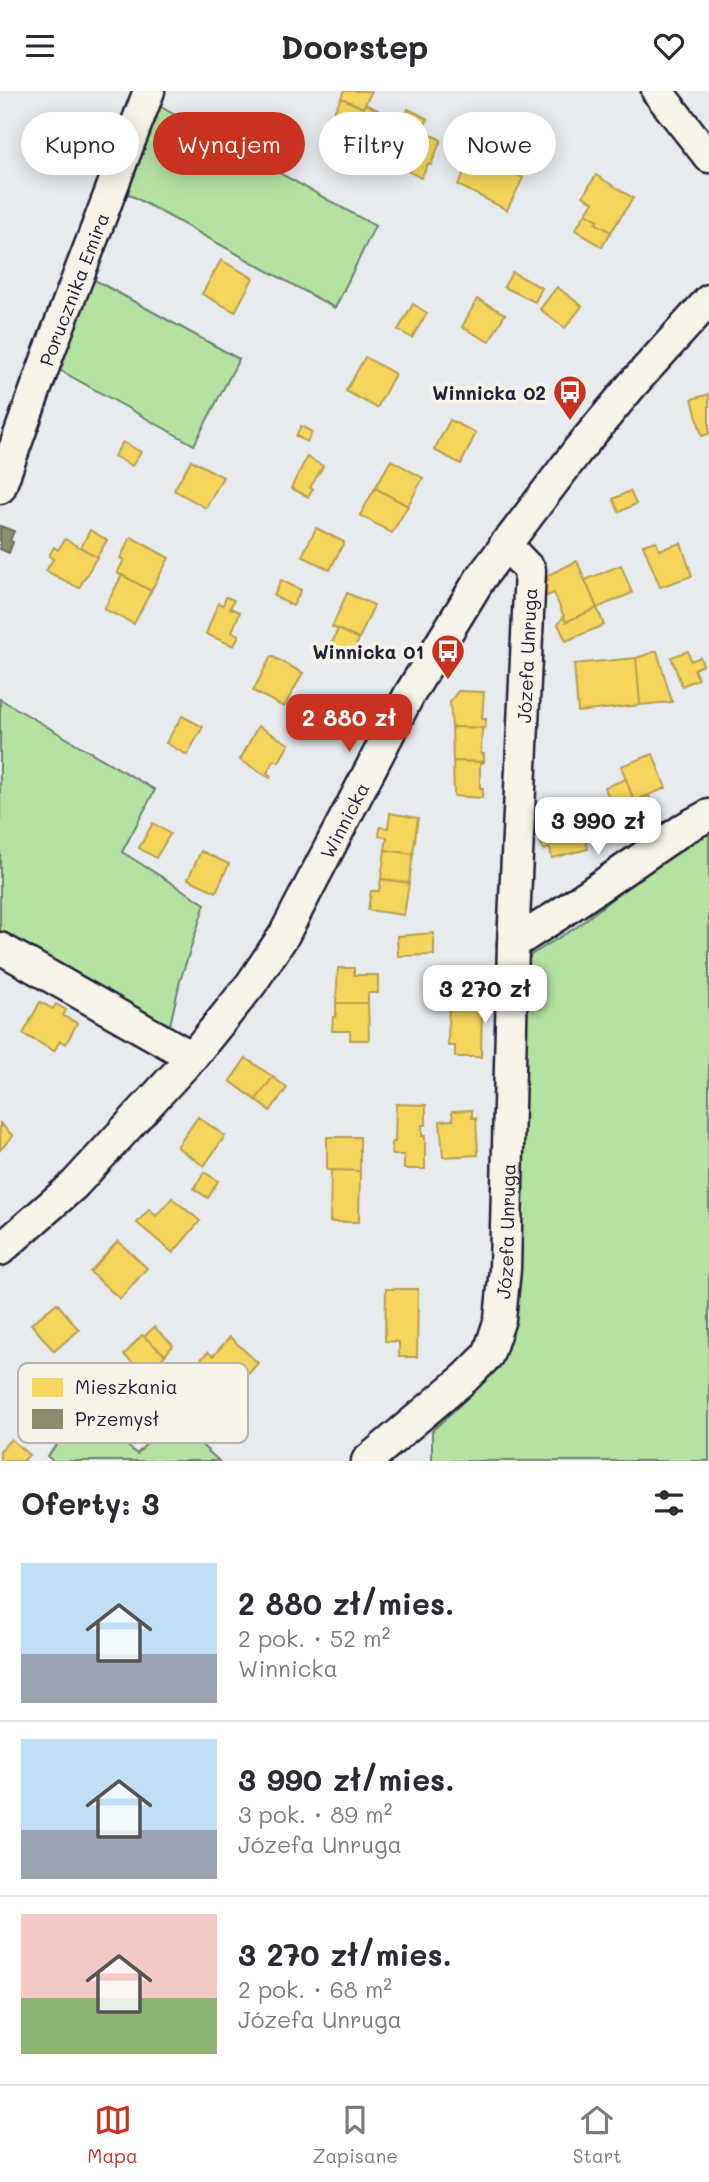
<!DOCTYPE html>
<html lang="pl">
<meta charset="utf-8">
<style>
body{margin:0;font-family:Mali,sans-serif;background:#f7f7f7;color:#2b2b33;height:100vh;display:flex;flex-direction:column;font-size:26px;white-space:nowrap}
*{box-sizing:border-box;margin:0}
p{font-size:23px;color:#7c7c81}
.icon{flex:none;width:38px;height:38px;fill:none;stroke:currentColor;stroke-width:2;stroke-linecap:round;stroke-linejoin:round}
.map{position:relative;height:1370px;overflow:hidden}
.details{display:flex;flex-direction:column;background:#fff;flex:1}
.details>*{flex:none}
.hud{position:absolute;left:21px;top:21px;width:668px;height:63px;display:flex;gap:14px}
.price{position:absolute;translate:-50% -60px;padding:0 16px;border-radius:14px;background:#fff;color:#222;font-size:23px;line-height:46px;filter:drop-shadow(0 2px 4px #0008)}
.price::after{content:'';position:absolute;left:50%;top:42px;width:21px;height:16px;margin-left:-10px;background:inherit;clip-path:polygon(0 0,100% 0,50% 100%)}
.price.active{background:#c8321e;color:#fff}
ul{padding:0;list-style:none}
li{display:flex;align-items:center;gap:21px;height:175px;padding:0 21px}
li+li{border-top:2px solid #e1e1e2}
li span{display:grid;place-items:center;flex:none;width:196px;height:140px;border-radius:0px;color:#555}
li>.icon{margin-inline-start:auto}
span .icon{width:84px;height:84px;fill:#fffc;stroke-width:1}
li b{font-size:30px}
h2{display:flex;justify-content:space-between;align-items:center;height:84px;padding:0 21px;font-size:30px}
.pill{padding:0 24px;border-radius:32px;background:#fff;box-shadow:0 4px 18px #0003;font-size:24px;line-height:63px}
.pill.active{background:#c8321e;color:#fff}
header{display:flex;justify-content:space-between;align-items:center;height:91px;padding:0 21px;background:#fff;font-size:32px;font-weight:700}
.tabs{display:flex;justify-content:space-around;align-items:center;height:98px;border-top:2px solid #e1e1e2;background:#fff;font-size:19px;color:#7c7c81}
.tabs a{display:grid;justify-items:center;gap:4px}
.tabs .active{color:#c8321e}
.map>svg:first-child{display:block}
.green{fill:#b3e2a1;stroke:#6a826e;stroke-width:2}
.homes{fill:#f6d55c;stroke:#b69f52;stroke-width:2}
.industry{fill:#8c8c6e;stroke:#6c6c5f;stroke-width:2}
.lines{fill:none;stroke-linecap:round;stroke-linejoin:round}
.minor-casing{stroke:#22223b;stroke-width:35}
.minor{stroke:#f7f3e8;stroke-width:30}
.labels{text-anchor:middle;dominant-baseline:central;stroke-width:7;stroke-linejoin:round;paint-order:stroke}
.street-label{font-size:19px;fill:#22223b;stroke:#f7f3e8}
.poi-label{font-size:19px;font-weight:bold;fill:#22223b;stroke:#f7f3e8;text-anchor:end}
.key{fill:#f7f3e8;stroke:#b7b4b4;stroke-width:2}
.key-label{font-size:19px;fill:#22223b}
</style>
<header><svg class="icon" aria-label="menu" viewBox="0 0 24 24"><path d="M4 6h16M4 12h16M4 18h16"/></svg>Doorstep<svg class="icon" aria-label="heart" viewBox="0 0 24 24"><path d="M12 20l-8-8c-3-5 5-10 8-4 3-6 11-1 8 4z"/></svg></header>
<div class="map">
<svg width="709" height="1370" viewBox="0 0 709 1370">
<rect width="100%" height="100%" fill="#e7ebee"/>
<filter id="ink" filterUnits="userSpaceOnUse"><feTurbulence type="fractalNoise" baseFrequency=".0143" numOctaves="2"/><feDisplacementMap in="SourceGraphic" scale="14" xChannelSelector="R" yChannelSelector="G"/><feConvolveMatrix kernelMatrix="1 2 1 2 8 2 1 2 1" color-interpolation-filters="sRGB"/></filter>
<g filter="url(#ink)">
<!-- green -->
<g class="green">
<path d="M159,15L375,135L335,217L123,100Z"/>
<path d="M91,187L239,268L194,354L56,277Z"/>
<path d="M0,608L155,699L122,761L205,813L180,890L170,934L107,904L0,842Z"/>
<path d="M709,739V1370H432V1340L499,1277L514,1223L525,1014L527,874L531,864L578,835L682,752Z"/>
<path d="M86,1321L137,1363L171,1326L219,1370H53L47,1365Z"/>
</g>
<!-- homes -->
<g class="homes">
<path d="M344,0H372L363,17L341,7Z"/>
<path d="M341,7L363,17L365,13L378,19L357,62L322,45Z"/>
<path d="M408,18L428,28L422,39L441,49L431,74L428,73L421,87L392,72L402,53L393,48Z"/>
<path d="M481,47L506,59L498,75L523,87L507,119L458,94Z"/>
<path d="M596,84L633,107L611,141L595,132L598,129L586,122L593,111L583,105Z"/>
<path d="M586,122L598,129L595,132L611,141L602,156L575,139Z"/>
<path d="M221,169L253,187L235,221L202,203Z"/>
<path d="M512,181L542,197L535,211L504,196Z"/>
<path d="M557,196L582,215L565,237L540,218Z"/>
<path d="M477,208L505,223L489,251L462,236Z"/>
<path d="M413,213L427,222L412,247L398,239Z"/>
<path d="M365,266L395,283L377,317L346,300Z"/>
<path d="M709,303V343L702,345L692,308Z"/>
<path d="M450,329L476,342L461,373L434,359Z"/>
<path d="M301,335L312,341L307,351L296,345Z"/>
<path d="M123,351L141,361L132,375L114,365Z"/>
<path d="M307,366L323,375L310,397L313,398L308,406L291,397Z"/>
<path d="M191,369L223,386L206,417L174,399Z"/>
<path d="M391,369L423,387L408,415L375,397Z"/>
<path d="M375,397L408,415L392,442L360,424Z"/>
<path d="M630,400L636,413L619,421L613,408Z"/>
<path d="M316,437L344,451L330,479L302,465Z"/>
<path d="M90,439L107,449L97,466L81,456Z"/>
<path d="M131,446L169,467L151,500L117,482L124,469L120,467Z"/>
<path d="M65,448L97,466L79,497L46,480L53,468L49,465L54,456L58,459Z"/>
<path d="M656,450L659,459L681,452L692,485L660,496L643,454Z"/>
<path d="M577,470L597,517L566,531L554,502L547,505L541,492L548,489L546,485Z"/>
<path d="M621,474L632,502L597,517L585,489Z"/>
<path d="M122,484L151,500L134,533L104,518Z"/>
<path d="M281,489L301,499L293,515L274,505Z"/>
<path d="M347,502L374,514L359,548L332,536Z"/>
<path d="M226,506L234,509L230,517L240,521L232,541L239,544L234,555L206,543L218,512L223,514Z"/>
<path d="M597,517L604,534L566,550L558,533L564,525L566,531Z"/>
<path d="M338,538L359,548L353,563L331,554Z"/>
<path d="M657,560L672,611L640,614L636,567Z"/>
<path d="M688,560L691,570L700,566L703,574L694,578L698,588L682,595L671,566Z"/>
<path d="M271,565L303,582L284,616L253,600Z"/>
<path d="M636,567L640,614L578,621L574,573Z"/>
<path d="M458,600L484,601L482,628H486L485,637L452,636L450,611Z"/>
<path d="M182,625L203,636L187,664L166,652Z"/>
<path d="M258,635L289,653L279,671L274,669L267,682L271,685L270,687L240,669Z"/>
<path d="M452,636L485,637L482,638L481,663H484V671L453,670Z"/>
<path d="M653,663L666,697L634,710L621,675Z"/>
<path d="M453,670L484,671L480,673V697H483L482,707L454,705Z"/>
<path d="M626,688L634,711L649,705L653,714L646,717L647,721L614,733L602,711L609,708L605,696Z"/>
<path d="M390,722L418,727L413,763L385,759L387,746L379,745L380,736L388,737Z"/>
<path d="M579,726L588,758L552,767L550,757L543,759L540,749L547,748L544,735Z"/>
<path d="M153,732L170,743L156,767L139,757Z"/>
<path d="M385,759L413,763L409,792L381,788Z"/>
<path d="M201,760L229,773L216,801L188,788Z"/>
<path d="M381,788L409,792L404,824L368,819L371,800H379Z"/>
<path d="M434,842V864L398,865L397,845Z"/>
<path d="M338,877H354V884H378V902H368V912H336Z"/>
<path d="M449,910H482L481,966H455V955H448Z"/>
<path d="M40,911L53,918L56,913L66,919L63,925L77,932L66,953L60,950L54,960L23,943Z"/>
<path d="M336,912H368L369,949H350V940H332L333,926H336Z"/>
<path d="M246,967L273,986L256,1009L230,990Z"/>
<path d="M273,986L287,997L270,1020L256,1009Z"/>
<path d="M396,1013L426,1014V1034H422V1045H425V1078H404V1064H392V1051H395Z"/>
<path d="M472,1019V1027H476L478,1064L443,1066L440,1030L453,1029L452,1020Z"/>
<path d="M198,1026L225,1045L204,1075L177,1056Z"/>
<path d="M0,1032L13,1045L0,1059Z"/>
<path d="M327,1046H360V1080L327,1079Z"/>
<path d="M331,1079L360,1080L359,1131H330Z"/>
<path d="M204,1081L218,1090L208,1107L194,1098Z"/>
<path d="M172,1107L200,1130L173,1162L137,1132L149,1118L156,1125Z"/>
<path d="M118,1150L147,1177L120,1208L90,1181Z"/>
<path d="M386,1198H418L417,1266H399V1251L385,1250Z"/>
<path d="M57,1212L79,1239L54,1260L31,1233Z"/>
<path d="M154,1236L173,1254L165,1264L144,1246Z"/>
<path d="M142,1244L165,1264L146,1284L124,1264Z"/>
<path d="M230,1246L258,1272L228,1306L200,1281L207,1274L201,1268L208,1261L213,1265Z"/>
<path d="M11,1348L29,1364L23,1370H0V1360Z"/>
</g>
<!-- industry -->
<path class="industry" d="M0,435L14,440L10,450L13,451L9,462L0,458Z"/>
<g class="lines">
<!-- minor casing -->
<g class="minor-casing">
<g id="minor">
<path d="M657,0L709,66"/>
<path id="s1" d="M0,397L48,264L149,0"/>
<path d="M513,853L558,824L685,737L709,724"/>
<path d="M0,857L192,966"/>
<path id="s2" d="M0,1159L74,1094L192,966L251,893L284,844L409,604L480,488L578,359L632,294L709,209"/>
<path id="s3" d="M367,1370L465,1287L488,1264L500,1228L505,1178L513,853L530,479L505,453"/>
</g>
</g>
<!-- minor -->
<use href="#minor" class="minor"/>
</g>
</g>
<!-- icons -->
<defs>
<g id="bus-pin" transform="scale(1.75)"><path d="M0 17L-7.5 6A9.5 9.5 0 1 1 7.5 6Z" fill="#c8321e" stroke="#f7f3e8"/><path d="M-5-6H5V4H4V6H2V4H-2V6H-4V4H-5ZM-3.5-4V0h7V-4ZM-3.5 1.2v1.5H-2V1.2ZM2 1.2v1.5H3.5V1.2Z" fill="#fff"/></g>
</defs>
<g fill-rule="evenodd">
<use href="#bus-pin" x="570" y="301"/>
<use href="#bus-pin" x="448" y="560"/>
</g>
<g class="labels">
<!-- street labels -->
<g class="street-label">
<text stroke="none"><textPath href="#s1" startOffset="212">Porucznika Emira</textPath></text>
<text stroke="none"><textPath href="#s3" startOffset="863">Józefa Unruga</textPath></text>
<text stroke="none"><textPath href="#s2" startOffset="555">Winnicka</textPath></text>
<text stroke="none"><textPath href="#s3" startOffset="287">Józefa Unruga</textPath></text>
</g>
<!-- poi labels -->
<g class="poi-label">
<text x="546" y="301">Winnicka 02</text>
<text x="424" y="560">Winnicka 01</text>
</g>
</g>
<!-- legend -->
<rect x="18" y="1272" width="230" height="80" rx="10" class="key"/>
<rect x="32" y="1287" width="31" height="19" fill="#f6d55c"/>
<rect x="32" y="1318" width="31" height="20" fill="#8c8c6e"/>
<g class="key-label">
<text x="75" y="1303">Mieszkania</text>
<text x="75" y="1335">Przemysł</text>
</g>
</svg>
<b class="price active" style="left:349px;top:663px">2 880 zł</b>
<b class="price" style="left:598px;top:766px">3 990 zł</b>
<b class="price" style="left:485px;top:934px">3 270 zł</b>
<div class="hud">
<a class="pill">Kupno</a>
<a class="pill active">Wynajem</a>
<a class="pill">Filtry</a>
<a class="pill">Nowe</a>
</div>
</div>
<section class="details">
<h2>Oferty: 3<svg class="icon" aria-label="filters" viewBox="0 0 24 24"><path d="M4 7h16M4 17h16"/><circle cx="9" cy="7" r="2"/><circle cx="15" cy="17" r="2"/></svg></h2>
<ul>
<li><span style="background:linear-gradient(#bfe0f5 65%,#9aa5b1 0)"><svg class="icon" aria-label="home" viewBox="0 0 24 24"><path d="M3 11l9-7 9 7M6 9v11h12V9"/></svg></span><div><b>2 880 zł/mies.</b><p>2 pok. · 52 m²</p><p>Winnicka</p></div></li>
<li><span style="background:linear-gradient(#bfe0f5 65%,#9aa5b1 0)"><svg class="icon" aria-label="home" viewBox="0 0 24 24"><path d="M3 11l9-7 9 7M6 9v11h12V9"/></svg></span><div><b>3 990 zł/mies.</b><p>3 pok. · 89 m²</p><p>Józefa Unruga</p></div></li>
<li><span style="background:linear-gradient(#f6c9c9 60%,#8fb573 0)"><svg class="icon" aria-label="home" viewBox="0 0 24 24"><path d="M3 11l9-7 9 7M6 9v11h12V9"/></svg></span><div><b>3 270 zł/mies.</b><p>2 pok. · 68 m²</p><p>Józefa Unruga</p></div></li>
</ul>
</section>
<nav class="tabs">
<a class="active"><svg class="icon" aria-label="map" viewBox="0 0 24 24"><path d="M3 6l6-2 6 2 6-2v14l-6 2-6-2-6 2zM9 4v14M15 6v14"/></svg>Mapa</a>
<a><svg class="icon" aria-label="saved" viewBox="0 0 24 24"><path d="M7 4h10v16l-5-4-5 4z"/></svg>Zapisane</a>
<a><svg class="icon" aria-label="home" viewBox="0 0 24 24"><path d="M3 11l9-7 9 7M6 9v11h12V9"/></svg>Start</a>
</nav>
